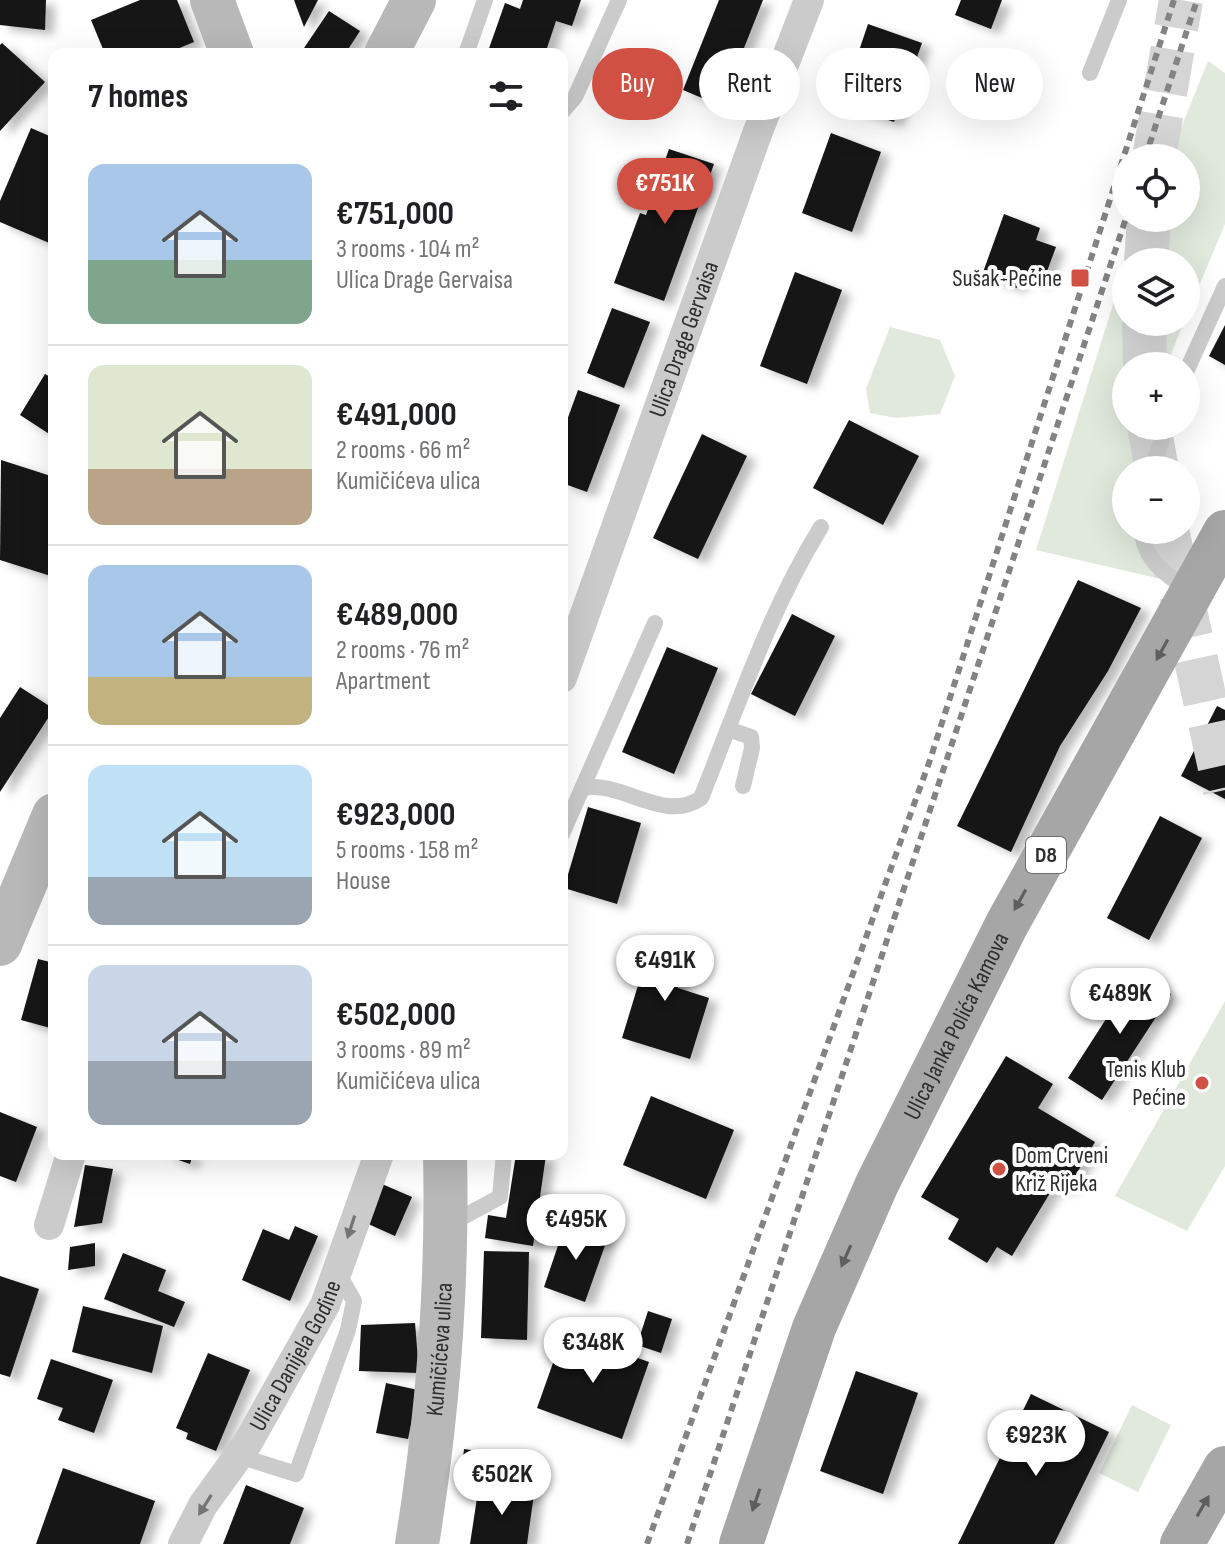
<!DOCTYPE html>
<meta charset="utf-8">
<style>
body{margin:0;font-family:"Sofia Sans Condensed",sans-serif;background:#f2f2f2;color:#202124;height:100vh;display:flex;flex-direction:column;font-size:30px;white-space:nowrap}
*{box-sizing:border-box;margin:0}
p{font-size:26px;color:#757577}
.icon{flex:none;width:44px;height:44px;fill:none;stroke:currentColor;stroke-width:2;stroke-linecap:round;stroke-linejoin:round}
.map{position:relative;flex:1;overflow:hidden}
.panel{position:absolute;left:48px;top:48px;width:520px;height:1112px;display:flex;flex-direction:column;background:#fff;border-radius:16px;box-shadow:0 8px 32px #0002}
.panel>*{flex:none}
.top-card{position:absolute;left:592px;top:48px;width:512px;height:72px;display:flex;gap:16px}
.buttons{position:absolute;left:1112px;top:144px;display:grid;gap:16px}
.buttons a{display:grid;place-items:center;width:88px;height:88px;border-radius:50%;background:#fff;box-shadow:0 8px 32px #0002;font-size:40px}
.price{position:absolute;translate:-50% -68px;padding:0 18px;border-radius:28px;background:#fff;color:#222;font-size:26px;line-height:52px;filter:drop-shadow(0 2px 4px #0008)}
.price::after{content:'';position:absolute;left:50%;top:48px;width:24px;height:18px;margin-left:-12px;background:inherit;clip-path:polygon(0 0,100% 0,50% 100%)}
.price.active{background:#d05144;color:#fff}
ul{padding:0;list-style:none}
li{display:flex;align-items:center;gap:24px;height:200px;padding:0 40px}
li+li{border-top:2px solid #e0e0e0}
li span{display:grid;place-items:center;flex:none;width:224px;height:160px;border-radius:16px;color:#555}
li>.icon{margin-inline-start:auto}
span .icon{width:96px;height:96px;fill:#fffc;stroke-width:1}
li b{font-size:34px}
h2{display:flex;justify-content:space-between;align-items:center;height:96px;padding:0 40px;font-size:34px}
.tag{padding:0 28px;border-radius:36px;background:#fff;box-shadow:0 8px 32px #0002;font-size:28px;line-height:72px}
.tag.active{background:#d05144;color:#fff}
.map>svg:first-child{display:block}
.green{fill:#e1e9dd}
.building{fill:#151515;filter:url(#shadow)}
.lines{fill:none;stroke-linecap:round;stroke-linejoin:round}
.highway-tunnel{stroke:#d5d5d5;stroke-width:44;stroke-dasharray:44 22;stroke-linecap:butt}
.lane{stroke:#cbcbcb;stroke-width:16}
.street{stroke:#cbcbcb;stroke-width:30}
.secondary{stroke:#b8b8b8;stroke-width:44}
.primary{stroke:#a6a6a6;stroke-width:44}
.rail{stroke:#838383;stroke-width:6;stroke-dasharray:8 6;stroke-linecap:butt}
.oneway{fill:#5e5e5e}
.oneway2{fill:#757575}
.poi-dot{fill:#d05144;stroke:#fff;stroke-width:3}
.labels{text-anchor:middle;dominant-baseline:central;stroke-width:8;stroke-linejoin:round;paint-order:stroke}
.shield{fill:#fff;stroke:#6d6d6d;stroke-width:2}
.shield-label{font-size:22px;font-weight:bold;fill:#2e2e2e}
.poi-label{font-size:24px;fill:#2e2e2e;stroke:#fff;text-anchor:end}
.street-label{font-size:24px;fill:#2e2e2e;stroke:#fff}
</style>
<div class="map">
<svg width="1225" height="1544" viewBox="0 0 1225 1544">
<defs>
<filter id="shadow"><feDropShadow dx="9" dy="5" stdDeviation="4" flood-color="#0004"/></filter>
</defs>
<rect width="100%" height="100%" fill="#fff"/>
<!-- green -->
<g class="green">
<path d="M1208,61L1225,73V224L1186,317V262H1126L1144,218H1186V158H1169Z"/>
<path d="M1126,263V322H1184L1171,354L1181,359L1179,366H1126V426H1160L1146,470H1126V530H1135L1165,580L1036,550Z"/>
<path d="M890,327L940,340L955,376L940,414L896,418L870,413L866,389Z"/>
<path d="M1225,1001V1166L1187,1231L1115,1196Z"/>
<path d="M1132,1405L1171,1425L1138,1492L1099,1473Z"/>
</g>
<!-- building -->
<g class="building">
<path d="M0,0H46L45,30L0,25Z"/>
<path d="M140,0H177L194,42L165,54H105L91,20Z"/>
<path d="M294,0H318L304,27Z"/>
<path d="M523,0H581L572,26L556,21L545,54H487L505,3L520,9Z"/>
<path d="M719,0H763L721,106L683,90Z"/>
<path d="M961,0H1002L991,29L955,15Z"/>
<path d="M329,11L360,31L345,54H300Z"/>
<path d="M868,24L922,43L894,122L841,104Z"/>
<path d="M2,43L45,82L0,131V45Z"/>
<path d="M31,128L54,138V245L0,222V201Z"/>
<path d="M831,133L881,152L852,232L802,213Z"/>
<path d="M669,149L714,164L664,301L614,283L640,213L646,215Z"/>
<path d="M1004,214L1040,228L1036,240L1056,247L1043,282L1022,275L1017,288L982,275Z"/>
<path d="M795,272L842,290L807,384L760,366Z"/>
<path d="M612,308L650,322L624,388L587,373Z"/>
<path d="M1225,325V365L1209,356Z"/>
<path d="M45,374L54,379V437L20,415Z"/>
<path d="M578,390L620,405L587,492L562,483V434Z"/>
<path d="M849,420L919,456L883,525L813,488Z"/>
<path d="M702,434L747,456L698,559L653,538Z"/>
<path d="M1,460L54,477V577L0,560Z"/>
<path d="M1078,580L1141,608L1108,671L1060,746L1011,852L957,826Z"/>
<path d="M792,614L835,636L795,716L751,694Z"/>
<path d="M667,647L718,668L674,774L622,752Z"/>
<path d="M20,687L54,709L0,792V718Z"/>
<path d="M1217,706L1225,710V799L1181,776Z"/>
<path d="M588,807L641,823L617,904L564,888Z"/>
<path d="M1160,816L1202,838L1149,940L1107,918Z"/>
<path d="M653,936L690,947L678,988L709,998L690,1059L622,1038Z"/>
<path d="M38,959L54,963V1029L21,1020Z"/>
<path d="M1137,971L1171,994L1102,1100L1068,1078Z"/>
<path d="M1006,1056L1053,1084L1038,1108L1095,1142L1067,1190L1056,1183L1012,1256L997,1247L987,1263L948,1239L959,1219L921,1197Z"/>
<path d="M651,1096L734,1130L706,1199L623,1165Z"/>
<path d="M0,1112L37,1127L16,1182L0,1176Z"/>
<path d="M161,1154H193L190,1164Z"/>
<path d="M516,1154L546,1155L533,1246L485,1238L488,1215L506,1218Z"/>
<path d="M85,1165L113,1169L102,1223L74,1227Z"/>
<path d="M382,1184L412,1197L395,1236L366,1223Z"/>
<path d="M566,1222L608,1237L585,1302L544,1287Z"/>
<path d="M295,1226L318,1236L290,1301L242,1280L263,1229L289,1240Z"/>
<path d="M95,1243V1266L68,1270L70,1247Z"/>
<path d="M484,1251L529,1252L527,1340L481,1338Z"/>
<path d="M123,1253L166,1270L158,1291L185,1302L174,1327L104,1299Z"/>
<path d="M0,1276L39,1289L10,1377L0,1374Z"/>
<path d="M83,1306L163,1326L152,1373L72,1352Z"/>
<path d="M648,1311L672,1319L661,1353L637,1345Z"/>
<path d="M415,1323L419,1373L359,1371L361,1325Z"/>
<path d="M564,1332L649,1362L622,1439L537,1408Z"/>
<path d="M208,1353L250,1370L216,1451L186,1439L188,1433L176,1428Z"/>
<path d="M51,1359L113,1380L94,1433L58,1420L63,1408L37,1399Z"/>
<path d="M856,1371L918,1393L883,1494L820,1471Z"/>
<path d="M386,1383L418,1390L408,1439L376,1433Z"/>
<path d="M1031,1394L1109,1432L1054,1544H958Z"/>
<path d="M464,1449L471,1450L467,1478H461Z"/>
<path d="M63,1468L155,1501L140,1544H36Z"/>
<path d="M246,1485L304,1508L290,1544H223Z"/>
<path d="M479,1485L534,1494L527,1544H470Z"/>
</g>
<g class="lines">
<!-- highway-tunnel -->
<g class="highway-tunnel">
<path d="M1154,158L1181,0"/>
<path d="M1146,262L1149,218"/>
<path d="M1144,322L1145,366"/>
<path d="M1149,426L1157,470"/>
<path d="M1167,530L1225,790"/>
</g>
<!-- lane -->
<g class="lane">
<path d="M466,54L485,0"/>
<path d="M1090,73L1119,0"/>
<path d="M562,112L575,97L619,0"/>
<path d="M1186,372L1225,286"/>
<path d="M1152,470L1166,426"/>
<path d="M1142,530C1143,559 1166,576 1189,589"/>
<path d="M728,729L751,737L752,748L743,786"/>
<path d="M583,788C622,780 664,824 701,798C738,706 769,611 821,527"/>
<path d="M562,834L655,623"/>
<path d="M448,1225L500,1197L504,1154"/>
<path d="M239,1456L296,1474L348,1330L354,1301L337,1271"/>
</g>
<!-- street -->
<g class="street">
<path id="s1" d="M562,678L757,134L809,0"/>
<path d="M49,1225L71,1154"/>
<path id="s2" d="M183,1544L203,1505L247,1444L325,1305L379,1154"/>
</g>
<!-- secondary -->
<g class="secondary">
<path d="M212,0L232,54"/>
<path d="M386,54L414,0"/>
<path d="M0,944L54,815"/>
<path id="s3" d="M417,1544C438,1414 448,1286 445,1154"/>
</g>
<!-- primary -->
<g class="primary">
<path id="s4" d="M741,1544L814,1328L877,1184L1007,924L1225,532"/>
<path d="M1182,1544L1225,1468"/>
</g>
<!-- rail -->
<g class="rail">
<path d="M1145,158L1197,0"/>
<path d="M647,1544L930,760L1174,0"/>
<path d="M687,1544L1126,218"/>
</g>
</g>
<!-- one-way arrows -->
<defs><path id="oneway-solid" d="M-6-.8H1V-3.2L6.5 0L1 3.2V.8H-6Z" transform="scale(2)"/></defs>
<g class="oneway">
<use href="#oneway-solid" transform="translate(1162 650) rotate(119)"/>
<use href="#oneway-solid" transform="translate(1020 900) rotate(119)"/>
<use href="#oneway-solid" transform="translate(846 1256) rotate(114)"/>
<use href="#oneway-solid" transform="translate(756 1500) rotate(109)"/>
<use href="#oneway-solid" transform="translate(1203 1506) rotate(-60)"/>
</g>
<g class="oneway2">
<use href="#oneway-solid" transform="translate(351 1227) rotate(108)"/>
<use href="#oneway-solid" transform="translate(205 1505) rotate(122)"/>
</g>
<!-- markers -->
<g class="poi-dot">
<rect x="1070" y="268" width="20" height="20" rx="4"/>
<circle cx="1202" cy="1083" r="8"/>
<circle cx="999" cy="1169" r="8"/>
</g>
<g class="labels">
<!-- shield labels -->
<rect class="shield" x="1026" y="837" width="40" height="36" rx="6"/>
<g class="shield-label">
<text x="1046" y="855">D8</text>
</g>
<!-- poi labels -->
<g class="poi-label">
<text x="1062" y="278">Sušak-Pećine</text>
<text x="1186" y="1069">Tenis Klub<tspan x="1186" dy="28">Pećine</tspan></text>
<text x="1015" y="1155" text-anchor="start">Dom Crveni<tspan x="1015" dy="28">Križ Rijeka</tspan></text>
</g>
<!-- street labels -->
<g class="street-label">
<text stroke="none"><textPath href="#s1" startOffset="360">Ulica Drage Gervaisa</textPath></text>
<text stroke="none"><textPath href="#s4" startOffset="562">Ulica Janka Polića Kamova</textPath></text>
<text stroke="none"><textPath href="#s3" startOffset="196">Kumičićeva ulica</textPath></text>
<text stroke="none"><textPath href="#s2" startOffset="220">Ulica Danijela Godine</textPath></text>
</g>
</g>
</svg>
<div class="buttons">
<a><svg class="icon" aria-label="locate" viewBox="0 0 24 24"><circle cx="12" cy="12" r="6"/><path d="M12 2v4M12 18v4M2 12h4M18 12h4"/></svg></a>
<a><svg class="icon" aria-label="layers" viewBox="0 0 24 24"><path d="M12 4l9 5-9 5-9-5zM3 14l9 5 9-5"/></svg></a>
<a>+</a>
<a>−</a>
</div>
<b class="price active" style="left:665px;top:226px">€751K</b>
<b class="price" style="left:665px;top:1003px">€491K</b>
<b class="price" style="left:1120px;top:1036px">€489K</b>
<b class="price" style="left:576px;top:1262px">€495K</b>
<b class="price" style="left:593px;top:1385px">€348K</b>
<b class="price" style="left:1036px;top:1478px">€923K</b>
<b class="price" style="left:502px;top:1517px">€502K</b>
<div class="top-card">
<a class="tag active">Buy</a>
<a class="tag">Rent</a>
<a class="tag">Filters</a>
<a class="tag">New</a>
</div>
<section class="panel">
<h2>7 homes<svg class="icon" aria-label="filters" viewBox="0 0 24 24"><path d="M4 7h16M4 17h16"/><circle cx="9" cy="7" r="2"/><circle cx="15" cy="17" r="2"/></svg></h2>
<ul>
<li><span style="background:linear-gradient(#a9c7e8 60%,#7fa58c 0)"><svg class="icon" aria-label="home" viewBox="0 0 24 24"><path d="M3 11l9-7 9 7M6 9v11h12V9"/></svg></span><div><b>€751,000</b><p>3 rooms · 104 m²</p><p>Ulica Drage Gervaisa</p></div></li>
<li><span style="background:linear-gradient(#dfe7d0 65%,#b9a48a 0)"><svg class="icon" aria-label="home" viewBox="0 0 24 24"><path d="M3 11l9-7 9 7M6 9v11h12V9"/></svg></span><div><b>€491,000</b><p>2 rooms · 66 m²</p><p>Kumičićeva ulica</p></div></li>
<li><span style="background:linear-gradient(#a9c7e8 70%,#c2b280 0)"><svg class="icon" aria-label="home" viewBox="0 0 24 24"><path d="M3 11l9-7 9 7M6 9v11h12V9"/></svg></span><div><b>€489,000</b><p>2 rooms · 76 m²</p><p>Apartment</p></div></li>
<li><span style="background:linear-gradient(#bfe0f5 70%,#9aa5b1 0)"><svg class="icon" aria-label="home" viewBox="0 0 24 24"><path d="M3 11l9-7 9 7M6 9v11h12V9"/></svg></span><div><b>€923,000</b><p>5 rooms · 158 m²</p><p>House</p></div></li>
<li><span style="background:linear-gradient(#c9d6e8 60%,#9aa5b1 0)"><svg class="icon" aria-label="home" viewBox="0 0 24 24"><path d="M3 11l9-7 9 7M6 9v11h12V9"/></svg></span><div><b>€502,000</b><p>3 rooms · 89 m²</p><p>Kumičićeva ulica</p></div></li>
</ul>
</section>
</div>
